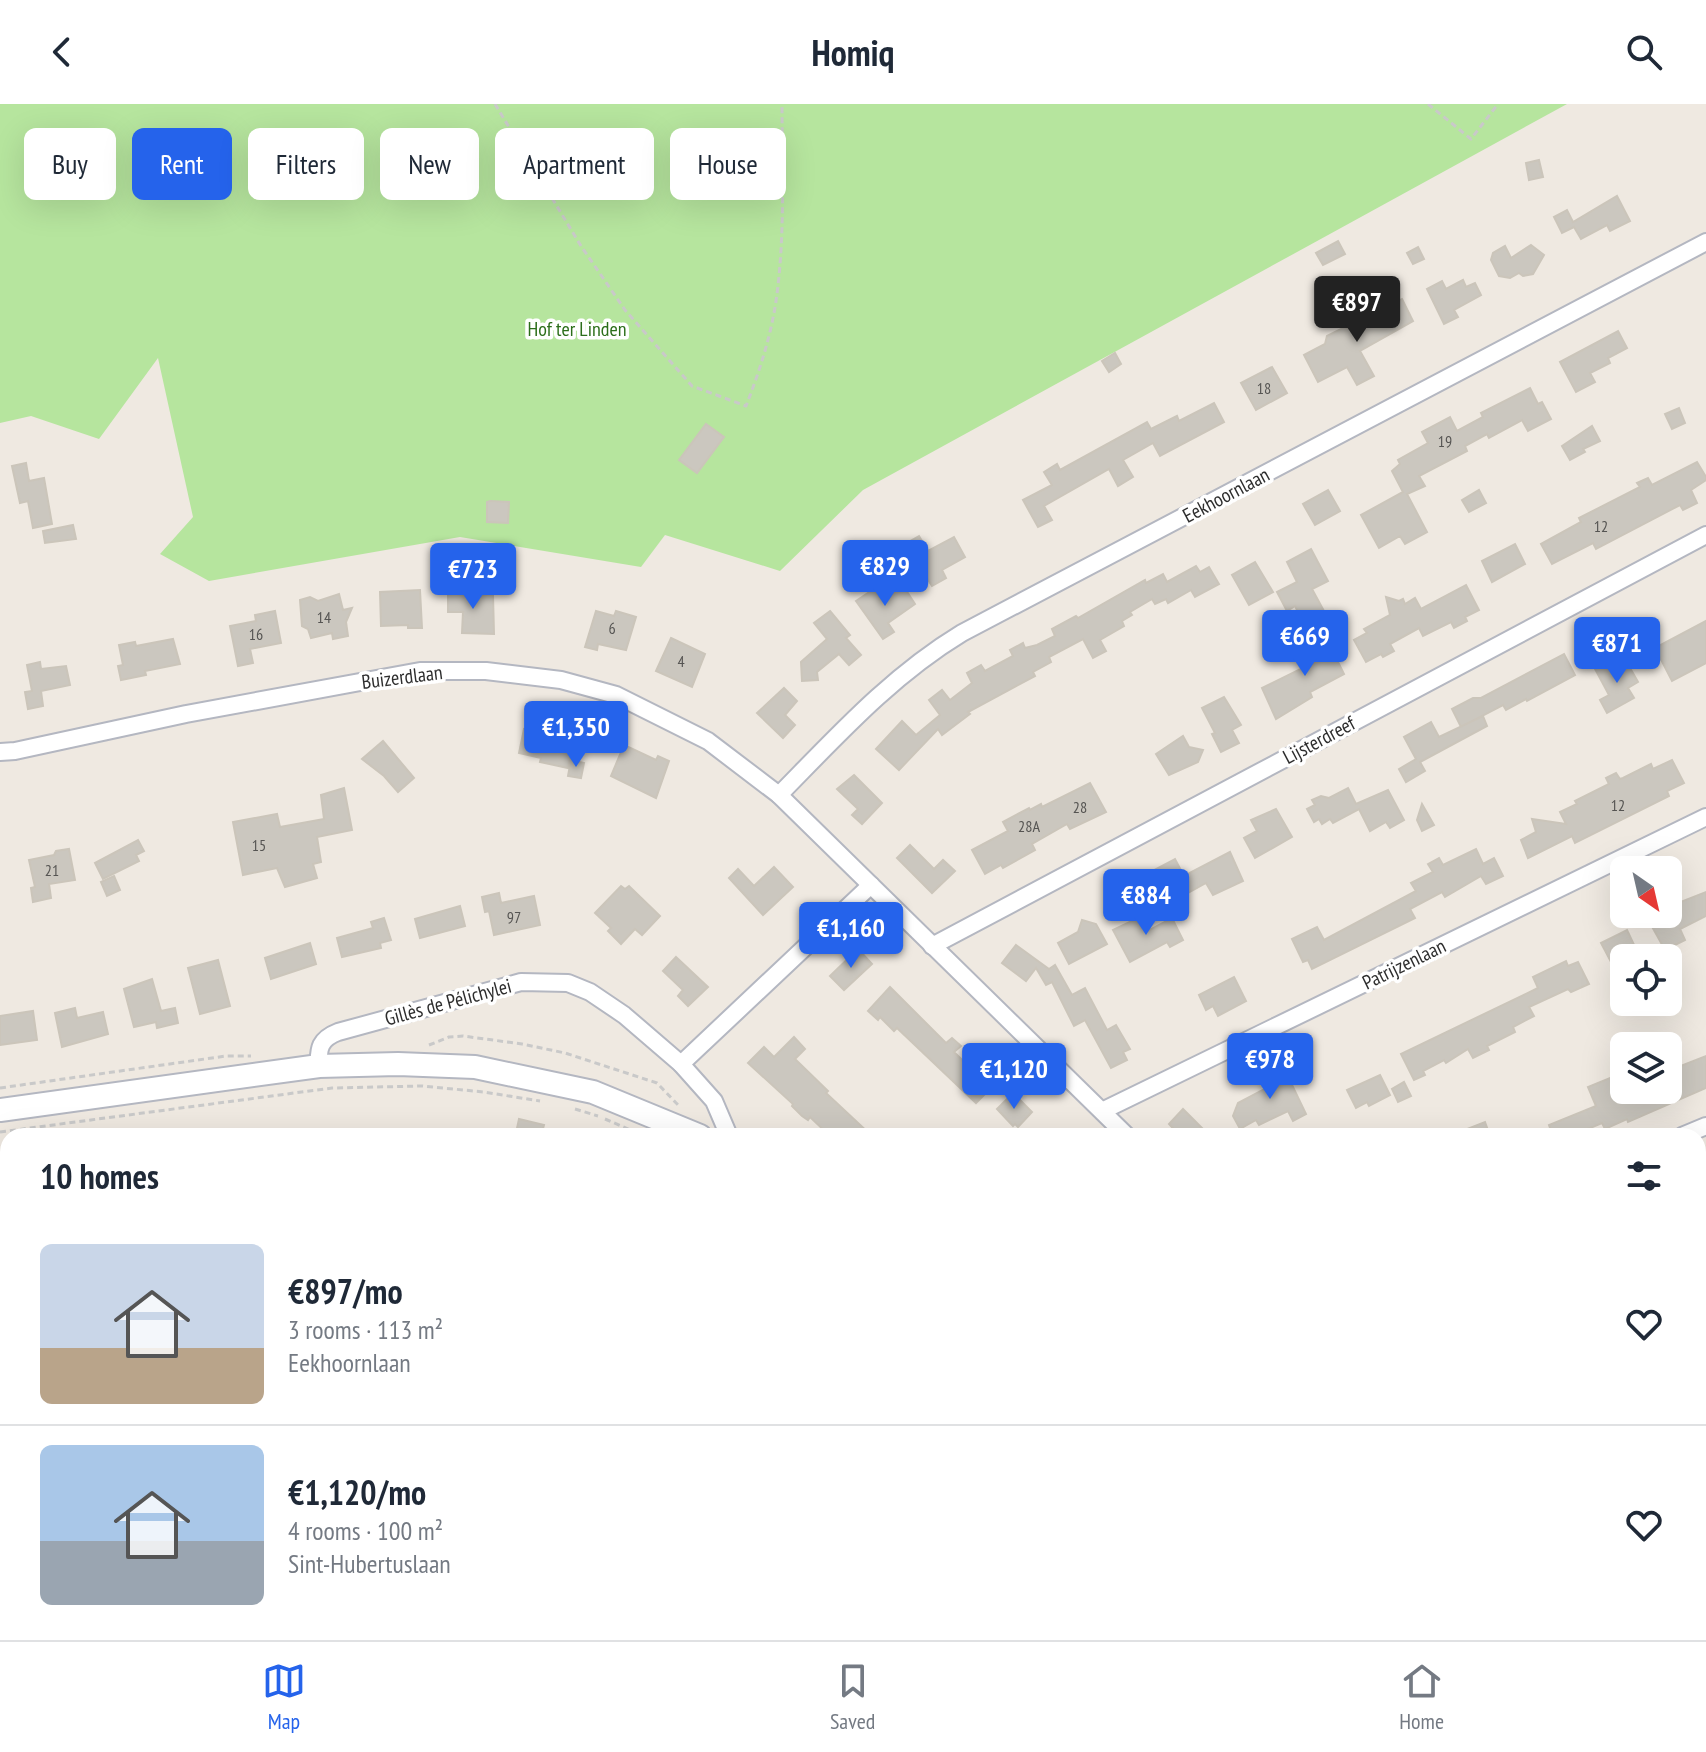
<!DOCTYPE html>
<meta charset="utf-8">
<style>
body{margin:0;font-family:"PT Sans Narrow",sans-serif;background:#f6f6f7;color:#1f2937;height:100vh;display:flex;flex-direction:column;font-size:30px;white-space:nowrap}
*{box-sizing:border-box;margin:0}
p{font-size:26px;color:#747a83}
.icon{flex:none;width:44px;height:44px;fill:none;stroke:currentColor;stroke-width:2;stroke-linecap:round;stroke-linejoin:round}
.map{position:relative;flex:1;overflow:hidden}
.drawer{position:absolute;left:0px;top:1024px;width:1706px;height:512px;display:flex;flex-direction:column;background:#fff;border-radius:24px 24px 0 0;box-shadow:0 8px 32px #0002}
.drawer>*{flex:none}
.banner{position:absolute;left:24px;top:24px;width:800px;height:72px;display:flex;gap:16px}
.needle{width:52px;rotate:146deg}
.buttons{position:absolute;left:1610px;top:752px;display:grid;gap:16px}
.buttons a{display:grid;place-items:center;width:72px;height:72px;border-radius:12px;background:#fff;box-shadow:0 8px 32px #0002;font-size:40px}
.price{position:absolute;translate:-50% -68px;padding:0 18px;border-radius:8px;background:#2563eb;color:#fff;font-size:26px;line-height:52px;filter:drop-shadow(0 2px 4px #0008)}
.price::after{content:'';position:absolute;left:50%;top:48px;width:24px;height:18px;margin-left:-12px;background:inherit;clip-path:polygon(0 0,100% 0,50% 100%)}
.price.active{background:#222;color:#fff}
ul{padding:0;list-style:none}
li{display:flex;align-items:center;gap:24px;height:200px;padding:0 40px}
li+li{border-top:2px solid #e0e1e3}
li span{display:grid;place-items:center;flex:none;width:224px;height:160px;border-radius:12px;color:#555}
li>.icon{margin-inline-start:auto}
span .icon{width:96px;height:96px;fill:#fffc;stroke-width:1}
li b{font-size:34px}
h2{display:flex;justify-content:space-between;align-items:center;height:96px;padding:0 40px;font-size:34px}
.pill{padding:0 28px;border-radius:12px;background:#fff;box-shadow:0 8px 32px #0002;font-size:28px;line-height:72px}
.pill.active{background:#2563eb;color:#fff}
header{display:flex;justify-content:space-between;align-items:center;height:104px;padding:0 40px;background:#fff;font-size:36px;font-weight:800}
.dock{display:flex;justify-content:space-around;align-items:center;height:112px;border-top:2px solid #e0e1e3;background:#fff;font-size:22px;color:#747a83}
.dock a{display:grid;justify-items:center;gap:4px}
.dock .active{color:#2563eb}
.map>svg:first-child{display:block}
.green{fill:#b6e59e}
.building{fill:#cbc7bf;stroke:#cbc5ba;stroke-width:2}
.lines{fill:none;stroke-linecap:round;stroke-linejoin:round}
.street-casing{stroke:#b4b7c1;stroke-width:20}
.secondary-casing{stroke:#b4b7c1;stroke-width:26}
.path{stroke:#c9c9c9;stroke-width:3;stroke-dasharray:6 4;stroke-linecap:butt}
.street{stroke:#fff;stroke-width:16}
.secondary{stroke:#fff;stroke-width:22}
.labels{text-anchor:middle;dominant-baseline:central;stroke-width:7;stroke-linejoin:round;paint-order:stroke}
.number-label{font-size:16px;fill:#555452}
.park-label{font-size:20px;fill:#2c6e1b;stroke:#fff}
.street-label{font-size:20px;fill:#2e2e2e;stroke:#fff}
</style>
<header><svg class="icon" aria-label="back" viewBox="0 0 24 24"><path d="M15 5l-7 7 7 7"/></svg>Homiq<svg class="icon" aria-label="search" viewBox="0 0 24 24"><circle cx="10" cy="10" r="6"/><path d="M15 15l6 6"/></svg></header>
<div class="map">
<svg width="1706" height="1536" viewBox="0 0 1706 1536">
<rect width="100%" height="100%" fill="#efe9e1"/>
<!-- green -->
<path class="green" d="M0,0H1567L863,386L780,467L665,431L641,463L460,433L209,477L160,450L193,413L158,254L99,335L31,312L0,319Z"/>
<!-- building -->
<g class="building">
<path d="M1539,56L1543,73L1529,76L1526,59Z"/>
<path d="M1617,92L1630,117L1610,127L1607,121L1581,135L1574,123L1562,129L1554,113L1567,106L1573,118Z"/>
<path d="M1338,137L1345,150L1323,161L1316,149Z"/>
<path d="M1531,141L1544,151L1533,170L1523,172L1519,169L1510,174L1499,172L1491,156L1493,149L1505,142L1511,154Z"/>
<path d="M1418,143L1424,155L1413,160L1407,149Z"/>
<path d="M1463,176L1466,183L1475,179L1481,191L1454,206L1458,213L1444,220L1427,185L1442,177L1446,185Z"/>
<path d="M1402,195L1413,217L1360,247L1374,272L1357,281L1347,263L1318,278L1304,251L1325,240L1327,232L1343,224L1352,225L1367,215L1366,213Z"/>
<path d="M1618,227L1627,244L1608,254L1610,259L1590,269L1595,278L1576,288L1560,258Z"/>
<path d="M1115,249L1121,260L1109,268L1102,257Z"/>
<path d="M1272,263L1287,289L1256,306L1241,279Z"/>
<path d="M1530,284L1538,300L1542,298L1551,315L1528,327L1522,316L1489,334L1487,330L1465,342L1467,347L1419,372L1425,382L1407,390L1427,428L1405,440L1400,432L1379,444L1361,411L1403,388L1392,367L1400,360L1398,356L1428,339L1422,328L1450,313L1457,327L1483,313L1481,309Z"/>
<path d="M1214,299L1224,318L1160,352L1153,339L1123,356L1133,373L1118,382L1109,365L1044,402L1052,416L1038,423L1023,396L1052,381L1044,368L1057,360L1060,366L1147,318L1151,325L1177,312L1179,317Z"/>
<path d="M1679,304L1685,319L1672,325L1665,310Z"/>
<path d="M706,320L724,333L697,369L679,356Z"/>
<path d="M1592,322L1600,337L1583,345L1585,348L1570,356L1562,342Z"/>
<path d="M1697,358L1706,373V376L1691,386L1697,399L1683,406L1680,401L1596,445L1593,439L1552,460L1541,440L1581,418L1579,414L1640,383L1637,379L1648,374L1652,381Z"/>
<path d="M26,359L29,377L44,374L52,420L33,424L28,397L20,399L12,362Z"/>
<path d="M1328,386L1340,407L1315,421L1303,400Z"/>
<path d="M1479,386L1486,399L1469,408L1462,396Z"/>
<path d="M490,397L509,398L508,419L487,418V398Z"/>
<path d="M73,421L76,435L45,439L43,427Z"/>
<path d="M919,432L928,447L954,433L965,453L942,466L946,474L932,482L905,440Z"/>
<path d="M1515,440L1525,460L1492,478L1482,457Z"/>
<path d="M1311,445L1328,477L1312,485L1324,507L1303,518L1295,502L1287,507L1277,488L1297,478L1287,458Z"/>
<path d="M1255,458L1273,488L1249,501L1232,471Z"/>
<path d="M1196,462L1200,468L1209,463L1219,480L1195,493L1191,486L1168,499L1166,495L1155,500L1152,495L1130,508L1132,511L1122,517L1124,522L1100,536L1106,547L1093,554L1083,535L1049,553L1051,558L1033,568L1035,572L968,608L970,610L942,631L938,625L899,666L876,645L902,617L916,631L940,611L929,596L942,586L950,596L972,579L967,569L981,561L985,567L1013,552L1010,546L1023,539L1025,544L1037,541L1055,532L1052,525L1076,512L1078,514L1145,476L1146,479L1163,470L1167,478Z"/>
<path d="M902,480L915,500L888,519L894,528L883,535L856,497L874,485L880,495Z"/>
<path d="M1466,481L1479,506L1465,513L1467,517L1454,524L1451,518L1423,532L1419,524L1390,540L1394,547L1383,553L1381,550L1366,558L1354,536L1367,529L1364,525L1390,511L1386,493L1399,497L1403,495L1405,500L1415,494L1421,505Z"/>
<path d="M474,485V491H493L494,530L462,529L463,508H448V488Z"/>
<path d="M420,486L422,524H408V521L381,522L380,488Z"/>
<path d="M339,490L343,506L352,504L346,518L348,532L333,535L332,529L311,534L308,525L302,522L300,496L310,493L318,497Z"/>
<path d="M275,507L281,539L250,545L253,559L238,562L230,522L256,517L255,511Z"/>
<path d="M596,507L614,512L616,507L636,513L626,546L598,540L597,546L585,543Z"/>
<path d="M830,507L850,531L846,534L861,551L849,561L839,550L817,568L818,576L802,577L801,558L827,535L814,519Z"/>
<path d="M1706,517V559L1672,577L1655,544Z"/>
<path d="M1322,532L1324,536L1332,532L1341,549L1335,552L1344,570L1310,588L1312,593L1276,615L1262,584L1313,559L1305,541Z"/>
<path d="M671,534L705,550L692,583L656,567Z"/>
<path d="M173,535L180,560L145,567L146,571L121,576L118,562L123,561L119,541L135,538L136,542Z"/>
<path d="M1564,550L1575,571L1527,597L1526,595L1506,606L1503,601L1461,623L1452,605L1473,594H1481Z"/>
<path d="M1626,557L1638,578L1628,584L1634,594L1607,609L1600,596L1609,591L1595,565L1606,559L1610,566Z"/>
<path d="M40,558L41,565L66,562L70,581L41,587L43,602L28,605L25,588L32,587L27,561Z"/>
<path d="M784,584L797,597L785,611L795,621L783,634L757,609Z"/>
<path d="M1224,593L1241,621L1232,626L1239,639L1221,648L1212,630L1215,629L1202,604Z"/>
<path d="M1483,612L1487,622L1420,658L1425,667L1406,678L1399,665L1416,655L1404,633L1431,618L1439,633Z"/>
<path d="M524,625L574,635L568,664L540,658L541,654L519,649Z"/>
<path d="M1183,632L1189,643L1203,646L1198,658L1169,671L1156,650Z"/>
<path d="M383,637L414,674L398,688L384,672L362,655Z"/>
<path d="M624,641L656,656L658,652L669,657L656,694L611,672Z"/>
<path d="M571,656L584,659L581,674L568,672Z"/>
<path d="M1672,656L1684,679L1667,687L1669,692L1575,739L1572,732L1528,754L1521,736L1536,728L1532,715L1566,720L1560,708L1577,700L1575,697L1609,680L1606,674L1616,669L1620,675L1623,674L1651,660L1653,665Z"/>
<path d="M854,671L882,699L862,720L852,711L858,705L837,685Z"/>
<path d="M1090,679L1106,708L1070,725L1067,720L1032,740L1035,746L1003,764L1001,761L985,770L972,746L1008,727L1003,718L1029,704L1030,706L1041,700L1042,703Z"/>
<path d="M344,684L352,726L317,733L321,758L313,760L317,774L285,783L277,764L243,771L233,718L277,710L280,723L324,715L321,691Z"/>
<path d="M1348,684L1356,700L1388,686L1404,716L1390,724L1386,718L1370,727L1359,705L1333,719L1330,715L1322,720L1319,715L1314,718L1307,705L1315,701L1312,696L1321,692L1329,694Z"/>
<path d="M1422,700L1434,721L1422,727L1417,716Z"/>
<path d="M1276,705L1292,733L1255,754L1244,734L1257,727L1251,716Z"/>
<path d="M138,736L144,747L136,751L139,757L103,775L95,759Z"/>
<path d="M910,741L934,765L943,756L955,767L932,789L897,754Z"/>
<path d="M69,745L75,776L49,780L51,794L33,798L31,784L35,783L29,756L54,751L56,747Z"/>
<path d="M1476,745L1483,760L1494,754L1503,772L1486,780L1481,772L1445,793L1442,788L1410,805L1415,814L1312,865L1308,856L1303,858L1292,835L1317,823L1324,836L1416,787L1411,779L1433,768L1428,760L1439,754L1443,761Z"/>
<path d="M1230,748L1243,777L1213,791L1206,779L1179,794L1181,797L1164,807L1145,771L1175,755L1184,772Z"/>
<path d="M774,763L793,783L763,811L729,774L738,765L754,782Z"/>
<path d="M114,772L120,786L107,792L101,778Z"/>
<path d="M621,782L625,785L629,782L660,812L642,831L635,825L621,840L608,827L611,824L595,809Z"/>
<path d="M1706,788V812L1680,825L1685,836L1665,846L1650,819L1668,811V803Z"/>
<path d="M499,789L501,799L534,792L540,821L494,831L489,807L485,808L482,793Z"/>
<path d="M460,802L465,822L420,834L415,815Z"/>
<path d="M1140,813L1148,827L1172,814L1183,836L1170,843L1167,838L1130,858L1113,826Z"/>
<path d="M384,814L391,836L380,839L381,844L342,853L337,834L373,824L371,818Z"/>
<path d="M1082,816L1096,820L1107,840L1069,860L1058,839L1078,828Z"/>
<path d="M1627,826L1636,845L1611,858L1601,839Z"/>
<path d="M310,839L316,860L271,875L265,854Z"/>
<path d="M1016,841L1049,865L1055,861L1072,891L1085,884L1107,926L1116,921L1130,945L1123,948L1127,956L1111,964L1085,916L1074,922L1052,878L1046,881L1036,864L1026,877L1002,859Z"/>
<path d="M858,845L872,860L844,886L830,872Z"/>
<path d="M676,853L708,883L688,902L678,892L683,886L663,867Z"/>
<path d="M218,856L230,902L200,910L188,864Z"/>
<path d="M1566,857L1568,862L1578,858L1589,880L1571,888L1568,885L1529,903L1534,912L1513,923L1515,928L1487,942L1489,946L1473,954L1468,945L1446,959L1444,956L1423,967L1425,971L1414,976L1401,950L1538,884L1533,873Z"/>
<path d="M1234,873L1246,897L1218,912L1213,902L1206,906L1199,891Z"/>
<path d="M152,875L161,907L175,904L178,919L157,924L156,918L134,923L124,885Z"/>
<path d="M890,883L946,939L952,934L961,942L954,948L991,984L976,999L897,924L894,927L880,913L878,916L868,907Z"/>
<path d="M75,904L77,914L103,908L108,930L62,943L55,909Z"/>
<path d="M33,907L37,936L0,941V912Z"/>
<path d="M794,933L805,945L795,955L828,987L826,989L872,1032H830L810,1013L808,1016L802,1012L792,1002L793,1000L748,959L764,943L774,953Z"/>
<path d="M1706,952V984L1628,1018L1627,1015L1605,1025L1602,1019L1571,1032H1553L1549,1021L1596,1002L1588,983L1610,974L1617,991L1630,986H1668V967Z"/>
<path d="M1281,958L1306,1010L1293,1017L1288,1007L1259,1021L1256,1016L1240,1025L1233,1012L1238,999L1274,980L1267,965Z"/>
<path d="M1380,971L1390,991L1369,1002L1367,998L1356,1004L1347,986Z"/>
<path d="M1404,978L1411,992L1398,998L1392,985Z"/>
<path d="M1013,989L1032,1008L1018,1023L1015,1020L1013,1022L997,1005Z"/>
<path d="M1183,1005L1210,1032H1180L1169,1020Z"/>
<path d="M519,1015L544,1021L541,1032H519V1029H516Z"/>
<path d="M1485,1018L1490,1032H1452V1031Z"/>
</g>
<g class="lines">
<!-- street casing -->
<g class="street-casing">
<g id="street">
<path d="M0,648L15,647L186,610L420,567H486L561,576L616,591L708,637L779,691L1127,1032"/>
<path d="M779,691C837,632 891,572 962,529L1706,138"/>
<path d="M932,842L1706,431"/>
<path d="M681,960L871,781"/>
<path d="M319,962C318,944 320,935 338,928L521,878L568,879L590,888L624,911L681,960L714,997L729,1032"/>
<path d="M1102,1007L1706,713"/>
<path d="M1682,1032L1706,1022"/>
<path d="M1698,1304L1706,1301"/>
<path d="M0,1388L8,1401"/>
<path d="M895,1528L899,1536"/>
<path d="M1574,1528L1577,1536"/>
</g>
</g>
<!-- secondary casing -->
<g class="secondary-casing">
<g id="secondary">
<path d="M0,1006L319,962L398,960L475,963L593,988L700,1032"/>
<path d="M1257,1528L1265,1536"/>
</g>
</g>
<!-- path -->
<g class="path">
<path d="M495,0L581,142L625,206L692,282L746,302C760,266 772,229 777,190C785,128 782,63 782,0"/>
<path d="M1428,0L1471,35L1498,0"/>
<path d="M429,941L449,933L463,932L522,940L565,949L657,979L679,1002"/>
<path d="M0,984L226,952H251"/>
<path d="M575,1005L598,1012"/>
<path d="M605,1015L644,1032"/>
<path d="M0,1028L332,984L422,982L484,988L540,997"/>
<path d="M0,1463L8,1458"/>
<path d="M1225,1528L1234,1536"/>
<path d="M1284,1528L1293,1536"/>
</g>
<!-- street -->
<use href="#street" class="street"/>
<!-- secondary -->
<use href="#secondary" class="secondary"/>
</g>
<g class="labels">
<!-- number labels -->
<g class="number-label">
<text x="1264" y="284">18</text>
<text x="1445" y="337">19</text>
<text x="1601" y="422">12</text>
<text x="324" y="513">14</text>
<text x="612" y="524">6</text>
<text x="256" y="530">16</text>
<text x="681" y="557">4</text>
<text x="1618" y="701">12</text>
<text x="1080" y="703">28</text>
<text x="1029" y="722">28A</text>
<text x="259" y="741">15</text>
<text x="52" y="766">21</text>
<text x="514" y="813">97</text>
</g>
<!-- park labels -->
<g class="park-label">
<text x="577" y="225">Hof ter Linden</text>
</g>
<!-- street labels -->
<g class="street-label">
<text transform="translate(1226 391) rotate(-28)">Eekhoornlaan</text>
<text transform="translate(402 573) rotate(-7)">Buizerdlaan</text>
<text transform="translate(1319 636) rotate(-28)">Lijsterdreef</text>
<text transform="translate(1404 860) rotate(-26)">Patrijzenlaan</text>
<text transform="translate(448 898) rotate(-15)">Gillès de Pélichylei</text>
</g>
</g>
</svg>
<div class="buttons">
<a><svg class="needle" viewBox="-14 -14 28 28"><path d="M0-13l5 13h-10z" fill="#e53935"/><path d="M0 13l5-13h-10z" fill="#747a83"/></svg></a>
<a><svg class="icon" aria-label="locate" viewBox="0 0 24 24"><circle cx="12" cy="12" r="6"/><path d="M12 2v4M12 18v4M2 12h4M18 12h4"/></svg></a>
<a><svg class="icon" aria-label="layers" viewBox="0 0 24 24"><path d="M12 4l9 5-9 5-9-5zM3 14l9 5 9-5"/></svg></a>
</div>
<b class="price active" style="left:1357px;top:240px">€897</b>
<b class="price" style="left:885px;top:504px">€829</b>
<b class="price" style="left:473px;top:507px">€723</b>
<b class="price" style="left:1305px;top:574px">€669</b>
<b class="price" style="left:1617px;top:581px">€871</b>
<b class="price" style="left:576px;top:665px">€1,350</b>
<b class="price" style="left:1146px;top:833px">€884</b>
<b class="price" style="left:851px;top:866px">€1,160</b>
<b class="price" style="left:1270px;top:997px">€978</b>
<b class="price" style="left:1014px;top:1007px">€1,120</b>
<div class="banner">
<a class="pill">Buy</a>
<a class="pill active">Rent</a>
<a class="pill">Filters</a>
<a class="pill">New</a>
<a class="pill">Apartment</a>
<a class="pill">House</a>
</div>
<section class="drawer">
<h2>10 homes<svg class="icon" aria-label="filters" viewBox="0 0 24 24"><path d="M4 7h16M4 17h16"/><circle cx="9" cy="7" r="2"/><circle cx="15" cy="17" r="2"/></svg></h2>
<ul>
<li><span style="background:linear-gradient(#c9d6e8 65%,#b9a48a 0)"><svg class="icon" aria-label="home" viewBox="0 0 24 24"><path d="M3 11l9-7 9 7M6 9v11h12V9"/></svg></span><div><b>€897/mo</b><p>3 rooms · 113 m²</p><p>Eekhoornlaan</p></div><svg class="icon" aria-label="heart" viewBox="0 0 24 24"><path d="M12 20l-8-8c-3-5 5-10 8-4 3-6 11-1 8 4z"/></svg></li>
<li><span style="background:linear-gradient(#a9c7e8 60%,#9aa5b1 0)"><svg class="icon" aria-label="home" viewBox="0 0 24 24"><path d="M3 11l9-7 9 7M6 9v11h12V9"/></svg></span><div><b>€1,120/mo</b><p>4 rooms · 100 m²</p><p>Sint-Hubertuslaan</p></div><svg class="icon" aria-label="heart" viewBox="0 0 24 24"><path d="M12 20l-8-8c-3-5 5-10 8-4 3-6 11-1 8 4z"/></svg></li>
</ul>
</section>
</div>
<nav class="dock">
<a class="active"><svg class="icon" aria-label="map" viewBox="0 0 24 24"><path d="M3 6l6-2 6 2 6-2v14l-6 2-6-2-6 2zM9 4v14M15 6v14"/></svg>Map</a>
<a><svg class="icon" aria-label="saved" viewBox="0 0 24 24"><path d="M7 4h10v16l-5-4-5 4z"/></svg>Saved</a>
<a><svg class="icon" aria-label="home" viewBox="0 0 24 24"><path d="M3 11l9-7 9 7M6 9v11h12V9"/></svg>Home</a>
</nav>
